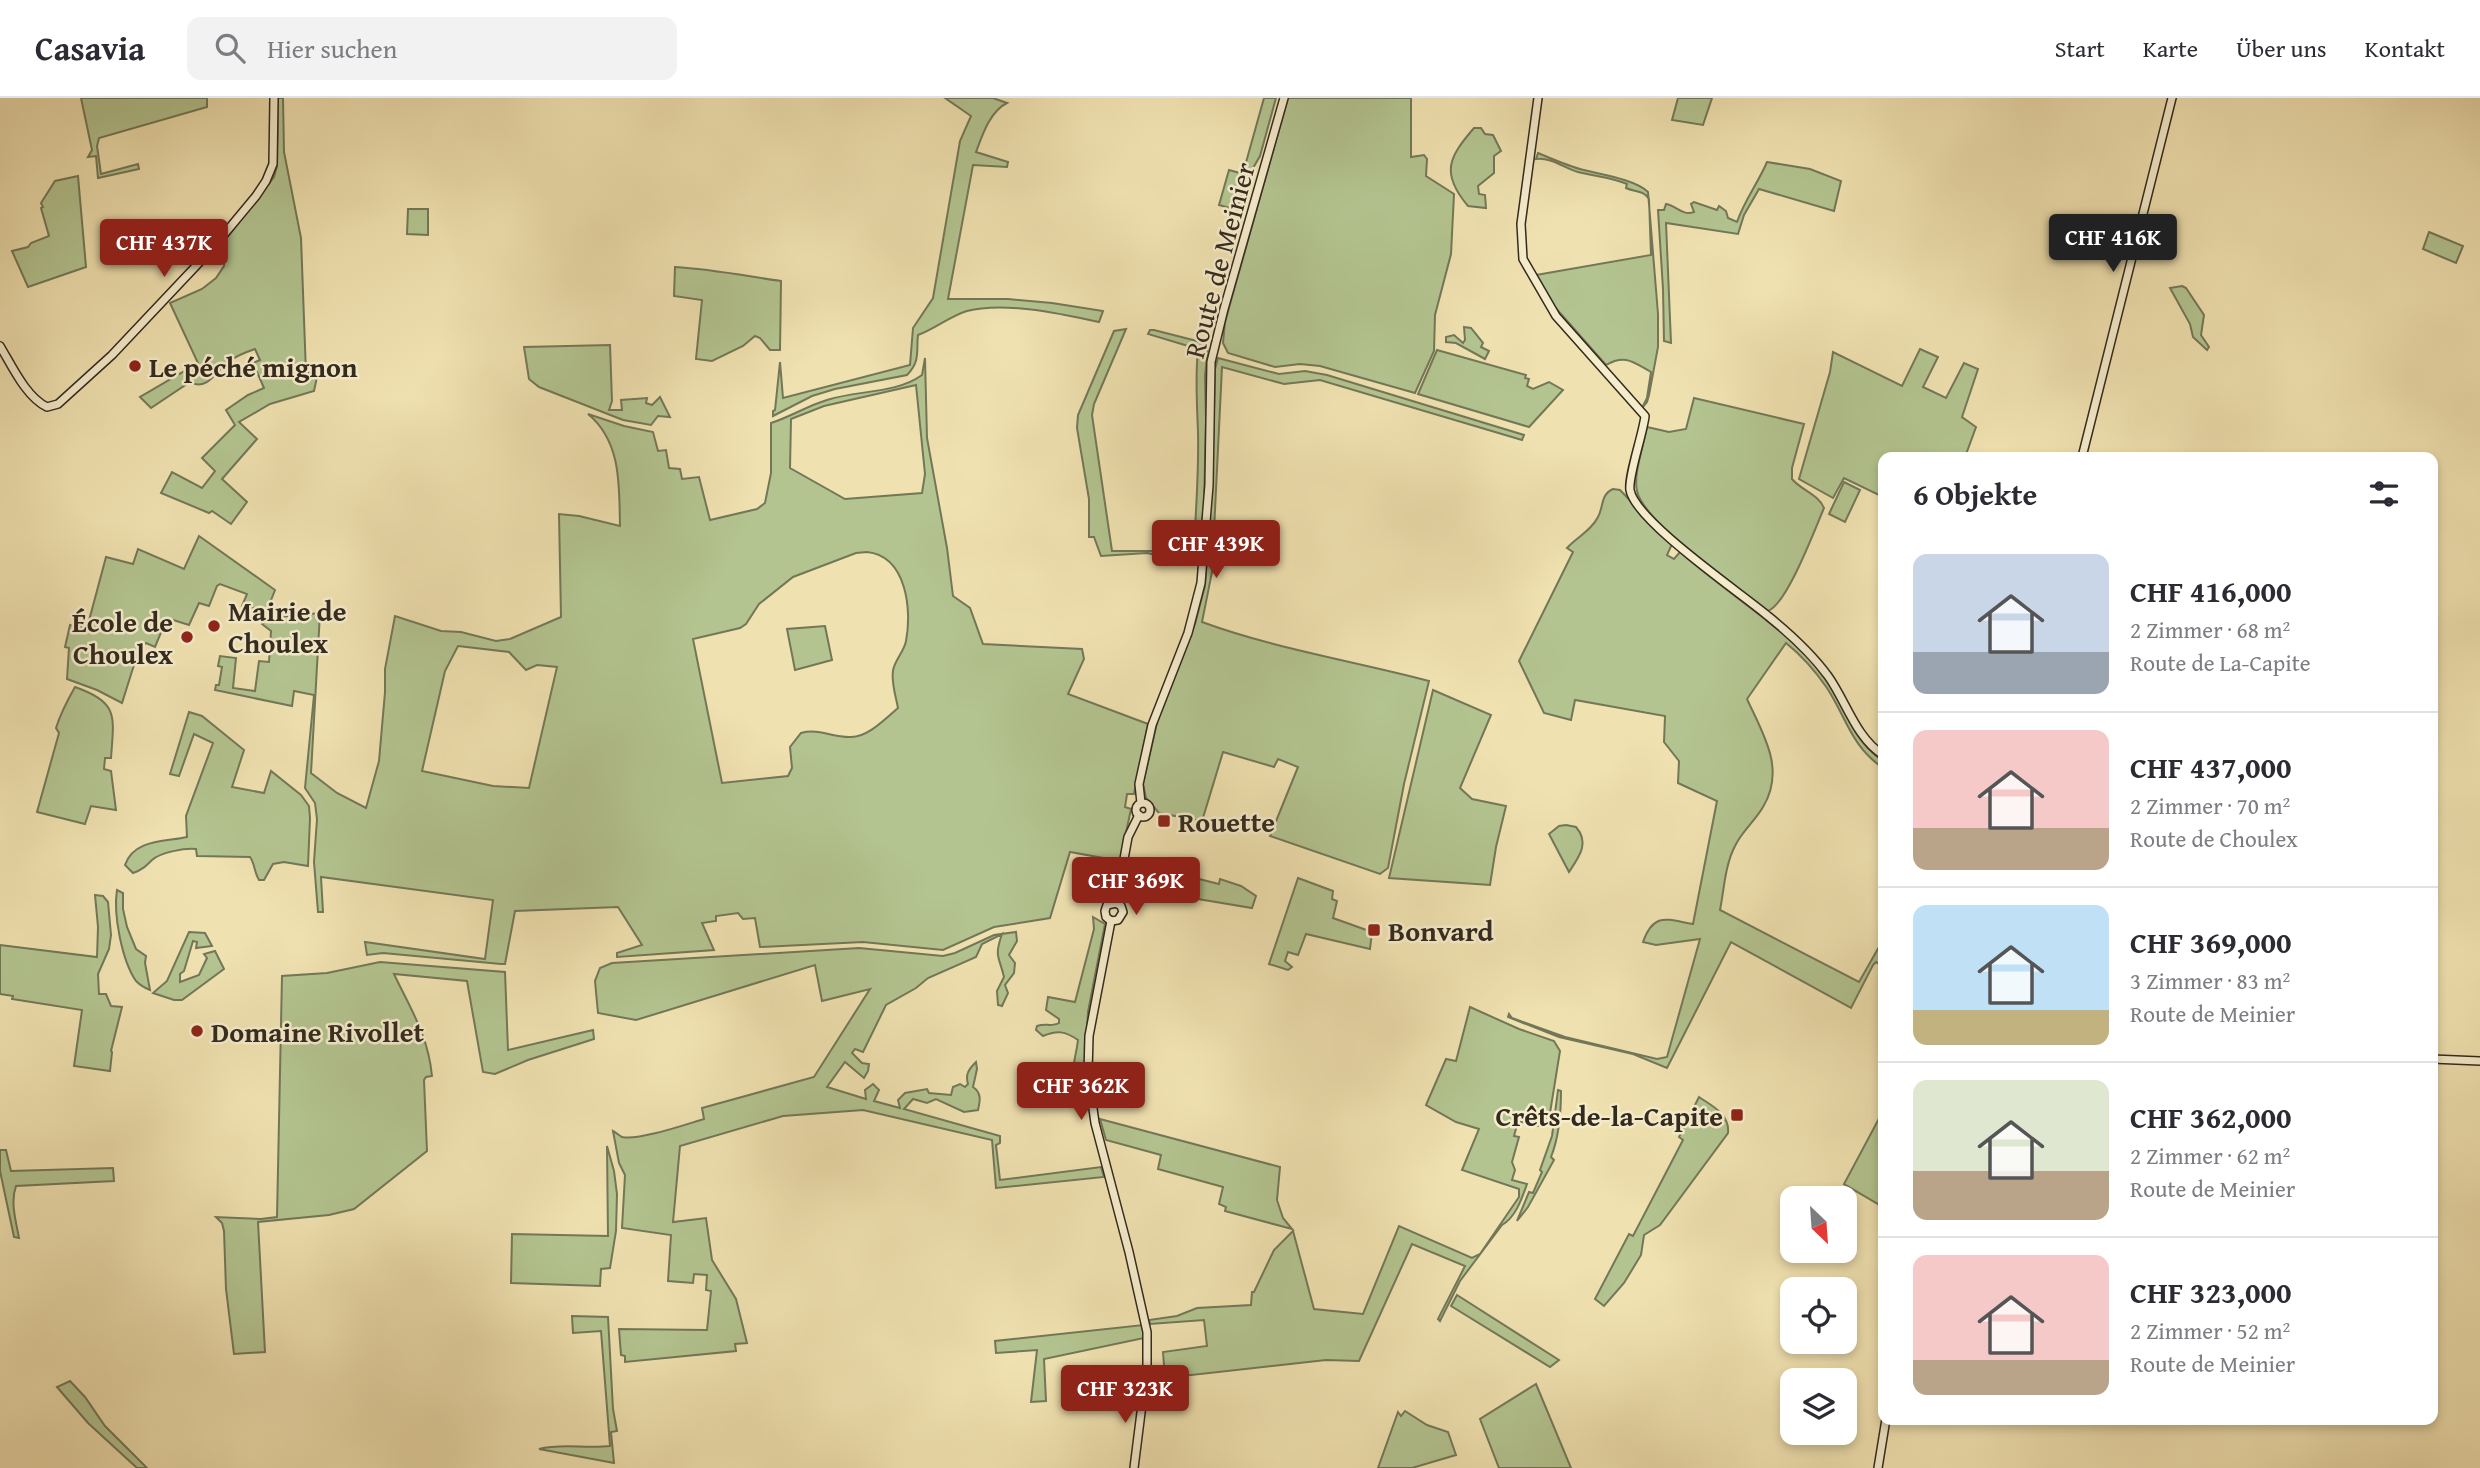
<!DOCTYPE html>
<html lang="de">
<meta charset="utf-8">
<style>
body{margin:0;font-family:"Gentium Book Plus",serif;background:#f2f2f3;color:#2b2b33;height:100vh;display:flex;flex-direction:column;font-size:26px;white-space:nowrap}
*{box-sizing:border-box;margin:0}
p{font-size:23px;color:#7c7c81}
.icon{flex:none;width:38px;height:38px;fill:none;stroke:currentColor;stroke-width:2;stroke-linecap:round;stroke-linejoin:round}
.map{position:relative;flex:1;overflow:hidden}
.side{position:absolute;left:1878px;top:354px;width:560px;height:973px;display:flex;flex-direction:column;background:#fff;border-radius:14px;box-shadow:0 4px 10px #0003}
.side>*{flex:none}
.needle{width:46px;rotate:155deg}
.fabs{position:absolute;left:1780px;top:1088px;display:grid;gap:14px}
.fabs a{display:grid;place-items:center;width:77px;height:77px;border-radius:14px;background:#fff;box-shadow:0 4px 10px #0003;font-size:35px}
.price{position:absolute;translate:-50% -60px;padding:0 16px;border-radius:7px;background:#8f2418;color:#fff;font-size:23px;line-height:46px;filter:drop-shadow(0 2px 4px #0008)}
.price::after{content:'';position:absolute;left:50%;top:42px;width:21px;height:16px;margin-left:-10px;background:inherit;clip-path:polygon(0 0,100% 0,50% 100%)}
.price.current{background:#222;color:#fff}
ul{padding:0;list-style:none}
li{display:flex;align-items:center;gap:21px;height:175px;padding:0 35px}
li+li{border-top:2px solid #e1e1e2}
li span{display:grid;place-items:center;flex:none;width:196px;height:140px;border-radius:14px;color:#555}
li>.icon{margin-inline-start:auto}
span .icon{width:84px;height:84px;fill:#fffc;stroke-width:1}
li b{font-size:30px}
h2{display:flex;justify-content:space-between;align-items:center;height:84px;padding:0 35px;font-size:30px}
header{display:flex;align-items:center;gap:42px;box-sizing:border-box;height:98px;padding:0 35px;background:#fff;border-bottom:2px solid #e1e1e2}
header strong{font-size:33px}
nav{display:flex;gap:38px;margin-inline-start:auto;font-size:24px}
.search{width:490px;height:63px;background:#f2f2f3;display:flex;align-items:center;gap:18px;box-sizing:border-box;padding:0 24px;border-radius:14px;color:#7c7c81;font-size:26px}
.map>svg:first-child{display:block}
.green{fill:#b3c490;stroke:#737758;stroke-width:2;fill-rule:evenodd}
.lines{fill:none;stroke-linecap:round;stroke-linejoin:round}
.secondary-casing{stroke:#332a1f;stroke-width:10}
.secondary{stroke:#f5eccc;stroke-width:7}
.poi-dot{fill:#8f2418;stroke:#f5eccc;stroke-width:2.5}
.labels{text-anchor:middle;dominant-baseline:central;stroke-width:5;stroke-linejoin:round;paint-order:stroke}
.street-label{font-size:28px;fill:#332a1f;stroke:#f5eccc}
.poi-label{font-size:28px;font-weight:bold;fill:#332a1f;stroke:#f5eccc;text-anchor:start}
</style>
<header>
<strong>Casavia</strong>
<div class="search"><svg class="icon" aria-label="search" viewBox="0 0 24 24"><circle cx="10" cy="10" r="6"/><path d="M15 15l6 6"/></svg>Hier suchen</div>
<nav><a>Start</a><a>Karte</a><a>Über uns</a><a>Kontakt</a></nav>
</header>
<div class="map">
<svg width="2480" height="1370" viewBox="0 0 2480 1370">
<rect width="100%" height="100%" fill="#f0e1b0"/>
<filter id="stains"><feTurbulence type="fractalNoise" baseFrequency=".00286" numOctaves="4"/><feColorMatrix values="0 0 0 0 .2 0 0 0 0 .09 0 0 0 0 .02 0 0 0 .5 -.17"/></filter>
<radialGradient id="worn" r=".72"><stop offset=".6" stop-color="#630" stop-opacity="0"/><stop offset="1" stop-color="#630" stop-opacity=".3"/></radialGradient>
<!-- green -->
<g class="green">
<path d="M81,0H207V9L99,40L97,48L101,76L138,66L139,71L98,80L96,58L88,59L92,52Z"/>
<path d="M278,0H283L284,54L301,140L306,275L323,274L317,279L314,293L270,306L239,324L257,341L222,381L247,404L231,426L212,413L209,415L161,395L172,374L202,390L215,373L202,360L235,327L226,312L248,297L264,290L253,265L260,262L255,251C246,254 236,258 228,264C216,273 207,294 190,284L151,310L140,299L198,265L170,205L202,191L216,180L224,168L225,142L274,79L277,68Z"/>
<path d="M945,0H993L1007,5C990,13 982,38 976,54L1008,64L1007,69L973,67L948,201H1008L1052,205L1103,213L1099,224C1062,216 1004,203 967,213C950,218 935,231 918,237C916,252 921,263 907,277L835,291L812,298L773,318V313L775,312L780,264L783,300L910,267L913,230L933,200L960,43L971,18Z"/>
<path d="M1264,0H1276L1260,58L1249,77L1243,75Z"/>
<path d="M1288,0H1411V59L1424,57L1427,61L1426,78L1454,96L1451,156L1435,217L1434,253L1415,295L1320,268L1300,266L1275,269L1228,255L1223,245L1225,224Z"/>
<path d="M1678,0H1712L1703,27L1672,22Z"/>
<path d="M1474,30H1481L1485,36L1493,37L1501,53L1494,58V75L1478,88L1479,96L1485,97L1486,110L1468,108C1440,75 1449,59 1474,30Z"/>
<path d="M1538,55C1552,61 1566,67 1580,71C1598,76 1635,81 1648,94L1658,216V249L1649,297L1647,304L1642,310L1647,300L1651,274C1633,264 1625,256 1606,267L1553,207L1536,177L1651,157L1649,101C1644,92 1634,94 1626,90L1627,86C1611,79 1594,78 1578,74C1564,70 1551,59 1536,61Z"/>
<path d="M1767,64L1810,71L1841,83L1834,113L1759,91L1744,117L1738,136L1666,125L1671,245L1664,243L1663,191L1658,112H1664L1666,106C1677,108 1682,118 1694,114L1691,106L1694,104L1717,112L1719,108L1726,113L1728,120L1737,124C1744,103 1758,85 1767,64Z"/>
<path d="M1229,72L1247,77L1237,112L1219,107Z"/>
<path d="M78,78L86,169L28,189L12,153L28,149L31,145L49,138L41,110L43,109L41,105L55,83Z"/>
<path d="M408,111H428V137L407,136Z"/>
<path d="M2429,134L2463,148L2456,165L2423,151Z"/>
<path d="M675,169C711,171 746,178 781,183L780,252H770L760,240L755,238L743,248L712,263L696,261L702,202L674,198Z"/>
<path d="M2182,188L2186,190L2204,217L2201,237L2209,249L2207,252L2193,239L2190,226L2170,190Z"/>
<path d="M1464,229L1471,230L1483,245L1481,249L1489,253L1485,261L1456,245L1446,244V239L1454,237L1463,245L1465,242Z"/>
<path d="M1126,231L1094,306L1092,317L1112,453H1152L1193,460C1196,418 1199,376 1198,334C1197,306 1195,279 1198,251L1148,236L1150,232H1154L1193,242L1205,246L1208,250L1205,278L1206,322L1204,407L1198,466L1147,455L1101,458L1094,439H1089V401L1077,330L1078,317L1114,233Z"/>
<path d="M610,247L612,303L609,312H622L621,302L647,300L646,305L652,307L660,299L670,319L658,318L651,327L623,322L539,289L529,281L524,249Z"/>
<path d="M1920,251L1938,259L1923,289L1946,300L1964,265L1978,271L1962,319L1976,329L1965,359H1883V399L1844,380L1833,400L1799,381L1830,274L1833,254L1902,288Z"/>
<path d="M1437,252L1526,277L1525,280L1529,281L1527,288L1533,291L1549,284L1563,292L1529,329L1418,296Z"/>
<path d="M925,260L927,340L947,450L953,498L970,510L983,546L1082,551L1084,561L1068,596L1148,626L1134,696H1127L1125,709L1131,711L1120,763L1070,754L1050,820L994,829L943,852L863,844L760,849L755,820L743,821L738,815L716,818V823L702,825L714,852L617,859V855L642,847L618,809L515,813L505,866H501L383,855L367,857L365,844L485,861L493,802L321,779L323,814H318L314,764L317,721L315,705L305,690L314,597L294,593L292,608L215,592L216,587H219L222,569L218,568L220,558L236,560L233,590L255,593L259,563L269,564L271,533L262,526L265,520L320,515L311,675L337,695L366,710L379,663L385,594V571L395,518L441,533L461,534L496,543L510,541L561,519L559,416L579,418L620,428C619,389 622,344 588,316L624,328L653,334L658,353L666,352L669,370L680,371L682,381L699,379L710,422L757,411L765,405L771,375V325C790,319 807,308 827,302C857,292 896,296 922,277ZM916,287L925,376L922,395L845,401L790,370L791,321L824,308ZM867,454C907,458 912,513 906,543C904,554 894,563 893,573C891,584 896,599 898,610C885,621 868,639 851,639C833,640 819,630 801,635L790,649L792,670L788,678L722,685L693,541L740,530L746,526L759,506L793,479L856,455ZM458,548L509,554L526,572L537,567L557,569L529,690L493,688L422,673L445,573Z"/>
<path d="M1218,260L1279,276L1305,273L1327,277L1524,337L1522,342L1320,282L1284,286L1222,269L1212,474L1202,524C1276,551 1353,563 1429,583L1404,686L1388,770L1380,776L1270,738L1298,669L1278,661L1274,669L1223,654L1202,723L1159,715L1146,700L1143,686L1159,616L1195,526L1205,488L1213,353L1215,271Z"/>
<path d="M1694,300L1804,326L1792,370V381C1801,392 1819,397 1824,410C1815,431 1787,506 1768,513C1741,493 1643,424 1637,393C1633,377 1644,346 1647,329L1669,334L1686,331Z"/>
<path d="M1844,384L1860,392L1845,424L1829,416Z"/>
<path d="M1613,391L1620,392L1672,446L1667,457L1674,461L1680,454C1724,493 1775,523 1815,567C1842,596 1849,641 1883,663V670C1851,648 1847,621 1827,590C1816,574 1801,557 1786,545L1747,601C1763,636 1786,671 1763,709C1755,723 1742,733 1735,748C1725,767 1724,792 1720,812L1859,884L1879,849L1881,851L1879,857L1883,859L1879,866L1876,864L1873,867L1851,910L1731,844L1667,970L1633,956L1559,939L1508,919L1509,916L1512,920L1565,939L1657,961L1667,959L1700,841L1656,847L1643,844C1654,813 1668,822 1693,826L1717,703L1678,685L1679,663L1664,644L1665,618L1575,602L1571,622L1544,615L1519,563L1573,454L1567,450C1577,439 1591,433 1598,419C1604,408 1600,397 1613,391Z"/>
<path d="M199,438L275,492L267,512L242,508L247,496L220,486L217,488L209,508L199,505L189,527L167,520L155,549L146,545L139,551L122,605L97,592L67,581L69,550L65,549L70,527L87,530L106,459L133,466L138,451L184,471Z"/>
<path d="M825,528L832,562L795,572L787,531Z"/>
<path d="M75,589C119,605 114,617 111,660H105L104,671L111,673L116,712L91,708L85,726L37,714L59,635L56,630C61,614 67,603 75,589Z"/>
<path d="M1433,592L1491,617L1460,690L1472,701L1506,708L1496,749L1490,787L1389,780Z"/>
<path d="M189,614L202,618L244,652L232,689L264,695L271,673L301,697L309,708L310,720L308,768L284,764L273,766L264,782H259C254,774 255,766 250,759L197,758L196,751C185,750 161,754 152,762C146,768 142,772 133,775L125,767C134,741 165,744 187,739L186,718L213,645L194,636L179,678L170,676Z"/>
<path d="M1566,727L1576,729C1590,745 1579,759 1569,774L1549,736L1559,728Z"/>
<path d="M1180,763L1195,766L1191,779L1219,786L1220,781L1241,788L1256,798L1252,810L1192,800L1174,799L1160,801L1128,794L1125,803H1121L1124,785L1175,792Z"/>
<path d="M1298,780L1333,793L1332,801L1337,803L1333,820L1372,834L1370,851L1306,836L1298,857L1288,854L1285,863L1292,869L1288,872L1269,866Z"/>
<path d="M117,792L123,795V811L127,829L136,851L146,858L145,865L150,892C145,890 140,887 136,883C122,863 113,816 117,792Z"/>
<path d="M95,797L103,798L108,804L111,837L109,851L98,876L99,896H106L111,908L122,909L111,953L112,954L110,973L74,968L82,912L12,901L13,898L0,896V847L97,859L98,829Z"/>
<path d="M1093,819L1105,826L1088,914L1084,977L1072,988C1071,972 1076,958 1078,942C1065,933 1057,932 1043,938L1036,932L1037,928C1045,925 1052,929 1059,925V921L1046,912L1048,899L1075,904L1094,831Z"/>
<path d="M189,834L205,835L212,848L196,850L197,844L193,843L184,873L180,876V884L199,877L207,860L204,856L215,853L224,871L182,902H174L153,895L167,883Z"/>
<path d="M1016,834L1017,843L1009,857L1015,865L1014,875L1005,887L1008,895L1002,908L998,907L997,893L1004,879C999,858 994,859 1002,836L982,846L976,859L928,880L916,890L886,907L863,954L855,951L852,955L862,965L869,966L868,973L864,980L845,964L827,989L866,1001L865,992L873,986L879,992L874,1003L900,1010L898,1002L905,995L927,991L929,995L951,997L953,989L960,986L965,989L968,986C965,976 969,971 976,964L977,971L973,989C982,995 980,1003 978,1012L964,1014L936,1001L927,1005L913,1001L904,1011L1000,1038V1045L996,1047L1000,1082L1101,1069L1104,1079L996,1090L992,1042L863,1012L783,1018L680,1048L673,1124L706,1120L712,1162L736,1201L747,1245L735,1246L736,1253L625,1264V1258L621,1257L619,1231L707,1232L711,1193L706,1192L707,1177L694,1176L693,1185L668,1183L671,1137L622,1130L625,1077L619,1065L613,1033C615,1034 620,1038 622,1039C638,1043 687,1026 704,1021L702,1010L814,979L870,891L822,903L815,867L636,922L598,915L595,883L600,870L612,865L859,850L943,858L955,855L994,837Z"/>
<path d="M380,864L505,874L508,952L593,932L594,941L528,962L495,976L483,974L467,883L394,876C411,912 428,937 432,978L426,979L424,982L427,1053L354,1111L329,1117L258,1124L265,1254L234,1256L226,1191L224,1133L222,1125L216,1119L261,1121L277,1119L282,878L327,875Z"/>
<path d="M1470,909L1519,931L1554,943L1560,953L1550,1015L1539,1028L1518,1023L1514,1038L1519,1039L1512,1064L1515,1072L1512,1082L1527,1086C1522,1100 1516,1119 1502,1127L1460,1183L1440,1223L1438,1221L1465,1168L1412,1146L1359,1263L1326,1262L1165,1280L1163,1254L1207,1248L1204,1222L1150,1226L1149,1222L1177,1218L1197,1210L1251,1207L1252,1194H1254L1274,1152L1293,1133L1314,1211L1363,1216L1399,1128L1472,1160L1480,1156L1519,1099V1091L1462,1072L1479,1031L1456,1024L1426,1007L1446,961L1456,963Z"/>
<path d="M1558,992L1561,993C1561,1015 1559,1039 1551,1059L1554,1062L1528,1109L1517,1123L1529,1094L1533,1095L1542,1074L1540,1072L1552,1038Z"/>
<path d="M1699,999C1712,1008 1730,1016 1728,1035L1660,1127L1644,1137L1641,1157L1624,1185L1604,1208L1595,1201L1629,1136L1633,1138L1683,1042L1679,1039Z"/>
<path d="M1883,1013V1097L1878,1106L1844,1086Z"/>
<path d="M1100,1021L1280,1069L1277,1102L1283,1120L1292,1131L1225,1113L1226,1109L1219,1106L1223,1089L1158,1071L1161,1057L1106,1042Z"/>
<path d="M607,1048L614,1073L617,1096L616,1133L610,1170L601,1171L600,1188L511,1185L512,1136L608,1138Z"/>
<path d="M0,1052H6L11,1073L113,1070L114,1083L16,1088C10,1104 16,1123 19,1140L14,1139L0,1073Z"/>
<path d="M1457,1197L1559,1262L1550,1269L1451,1208Z"/>
<path d="M572,1218L608,1219L613,1311L617,1333L611,1334L614,1365L539,1351C562,1345 586,1351 610,1348L601,1233L573,1235Z"/>
<path d="M1143,1227L1144,1240L1044,1261L1046,1303L1031,1304L1037,1252L996,1255L995,1243Z"/>
<path d="M70,1283L85,1299L105,1328L147,1370H137L88,1325L57,1289Z"/>
<path d="M1536,1286L1571,1370H1499L1480,1321Z"/>
<path d="M1405,1313L1427,1327L1448,1334L1456,1357L1412,1370H1378L1398,1314L1401,1318Z"/>
</g>
<g class="lines">
<!-- secondary casing -->
<g class="secondary-casing">
<g id="secondary">
<path d="M1538,0L1521,126L1523,161L1556,218L1645,318C1643,336 1628,378 1630,392C1635,423 1741,495 1768,518C1789,535 1812,556 1828,578C1846,603 1856,640 1883,657"/>
<path d="M0,248C12,268 26,299 47,309L58,306L112,257L212,151L256,98L266,83L273,66L274,0"/>
<path d="M2082,359L2172,0"/>
<circle cx="1143" cy="712" r="7"/>
<path d="M1141,705L1139,686L1152,627L1188,535L1201,485L1209,387L1211,264L1224,211L1284,0"/>
<path d="M1116,805L1128,739L1139,717"/>
<path d="M1111,823L1089,938L1088,975L1095,1025L1129,1154L1147,1234V1267L1134,1370"/>
<path d="M1111,823L1118,822L1123,814L1121,808L1116,805"/>
<path d="M1111,823L1106,819L1105,813L1107,807L1116,805"/>
<path d="M2432,961L2480,963"/>
<path d="M1878,1370L1886,1321"/>
</g>
</g>
<!-- secondary -->
<use href="#secondary" class="secondary"/>
</g>
<!-- markers -->
<g class="poi-dot">
<circle cx="135" cy="268" r="7"/>
<circle cx="214" cy="528" r="7"/>
<circle cx="187" cy="539" r="7"/>
<rect x="1157" y="716" width="14" height="14" rx="3.5"/>
<rect x="1367" y="825" width="14" height="14" rx="3.5"/>
<circle cx="197" cy="933" r="7"/>
<rect x="1730" y="1010" width="14" height="14" rx="3.5"/>
</g>
<g class="labels">
<!-- street labels -->
<g class="street-label">
<text transform="translate(1219 162) rotate(-75)">Route de Meinier</text>
</g>
<!-- poi labels -->
<g class="poi-label">
<text x="149" y="268">Le péché mignon</text>
<text x="228" y="512">Mairie de<tspan x="228" dy="32">Choulex</tspan></text>
<text x="173" y="523" text-anchor="end">École de<tspan x="173" dy="32">Choulex</tspan></text>
<text x="1178" y="723">Rouette</text>
<text x="1388" y="832">Bonvard</text>
<text x="211" y="933">Domaine Rivollet</text>
<text x="1723" y="1017" text-anchor="end">Crêts-de-la-Capite</text>
</g>
</g>
<rect width="100%" height="100%" filter="url(#stains)"/>
<rect width="100%" height="100%" fill="url(#worn)"/>
</svg>
<div class="fabs">
<a><svg class="needle" viewBox="-14 -14 28 28"><path d="M0-13l5 13h-10z" fill="#e53935"/><path d="M0 13l5-13h-10z" fill="#7c7c81"/></svg></a>
<a><svg class="icon" aria-label="locate" viewBox="0 0 24 24"><circle cx="12" cy="12" r="6"/><path d="M12 2v4M12 18v4M2 12h4M18 12h4"/></svg></a>
<a><svg class="icon" aria-label="layers" viewBox="0 0 24 24"><path d="M12 4l9 5-9 5-9-5zM3 14l9 5 9-5"/></svg></a>
</div>
<b class="price current" style="left:2113px;top:176px">CHF 416K</b>
<b class="price" style="left:164px;top:181px">CHF 437K</b>
<b class="price" style="left:1216px;top:482px">CHF 439K</b>
<b class="price" style="left:1136px;top:819px">CHF 369K</b>
<b class="price" style="left:1081px;top:1024px">CHF 362K</b>
<b class="price" style="left:1125px;top:1327px">CHF 323K</b>
<section class="side">
<h2>6 Objekte<svg class="icon" aria-label="filters" viewBox="0 0 24 24"><path d="M4 7h16M4 17h16"/><circle cx="9" cy="7" r="2"/><circle cx="15" cy="17" r="2"/></svg></h2>
<ul>
<li><span style="background:linear-gradient(#c9d6e8 70%,#9aa5b1 0)"><svg class="icon" aria-label="home" viewBox="0 0 24 24"><path d="M3 11l9-7 9 7M6 9v11h12V9"/></svg></span><div><b>CHF 416,000</b><p>2 Zimmer · 68 m²</p><p>Route de La-Capite</p></div></li>
<li><span style="background:linear-gradient(#f6c9c9 70%,#b9a48a 0)"><svg class="icon" aria-label="home" viewBox="0 0 24 24"><path d="M3 11l9-7 9 7M6 9v11h12V9"/></svg></span><div><b>CHF 437,000</b><p>2 Zimmer · 70 m²</p><p>Route de Choulex</p></div></li>
<li><span style="background:linear-gradient(#bfe0f5 75%,#c2b280 0)"><svg class="icon" aria-label="home" viewBox="0 0 24 24"><path d="M3 11l9-7 9 7M6 9v11h12V9"/></svg></span><div><b>CHF 369,000</b><p>3 Zimmer · 83 m²</p><p>Route de Meinier</p></div></li>
<li><span style="background:linear-gradient(#dfe7d0 65%,#b9a48a 0)"><svg class="icon" aria-label="home" viewBox="0 0 24 24"><path d="M3 11l9-7 9 7M6 9v11h12V9"/></svg></span><div><b>CHF 362,000</b><p>2 Zimmer · 62 m²</p><p>Route de Meinier</p></div></li>
<li><span style="background:linear-gradient(#f6c9c9 75%,#b9a48a 0)"><svg class="icon" aria-label="home" viewBox="0 0 24 24"><path d="M3 11l9-7 9 7M6 9v11h12V9"/></svg></span><div><b>CHF 323,000</b><p>2 Zimmer · 52 m²</p><p>Route de Meinier</p></div></li>
</ul>
</section>
</div>
